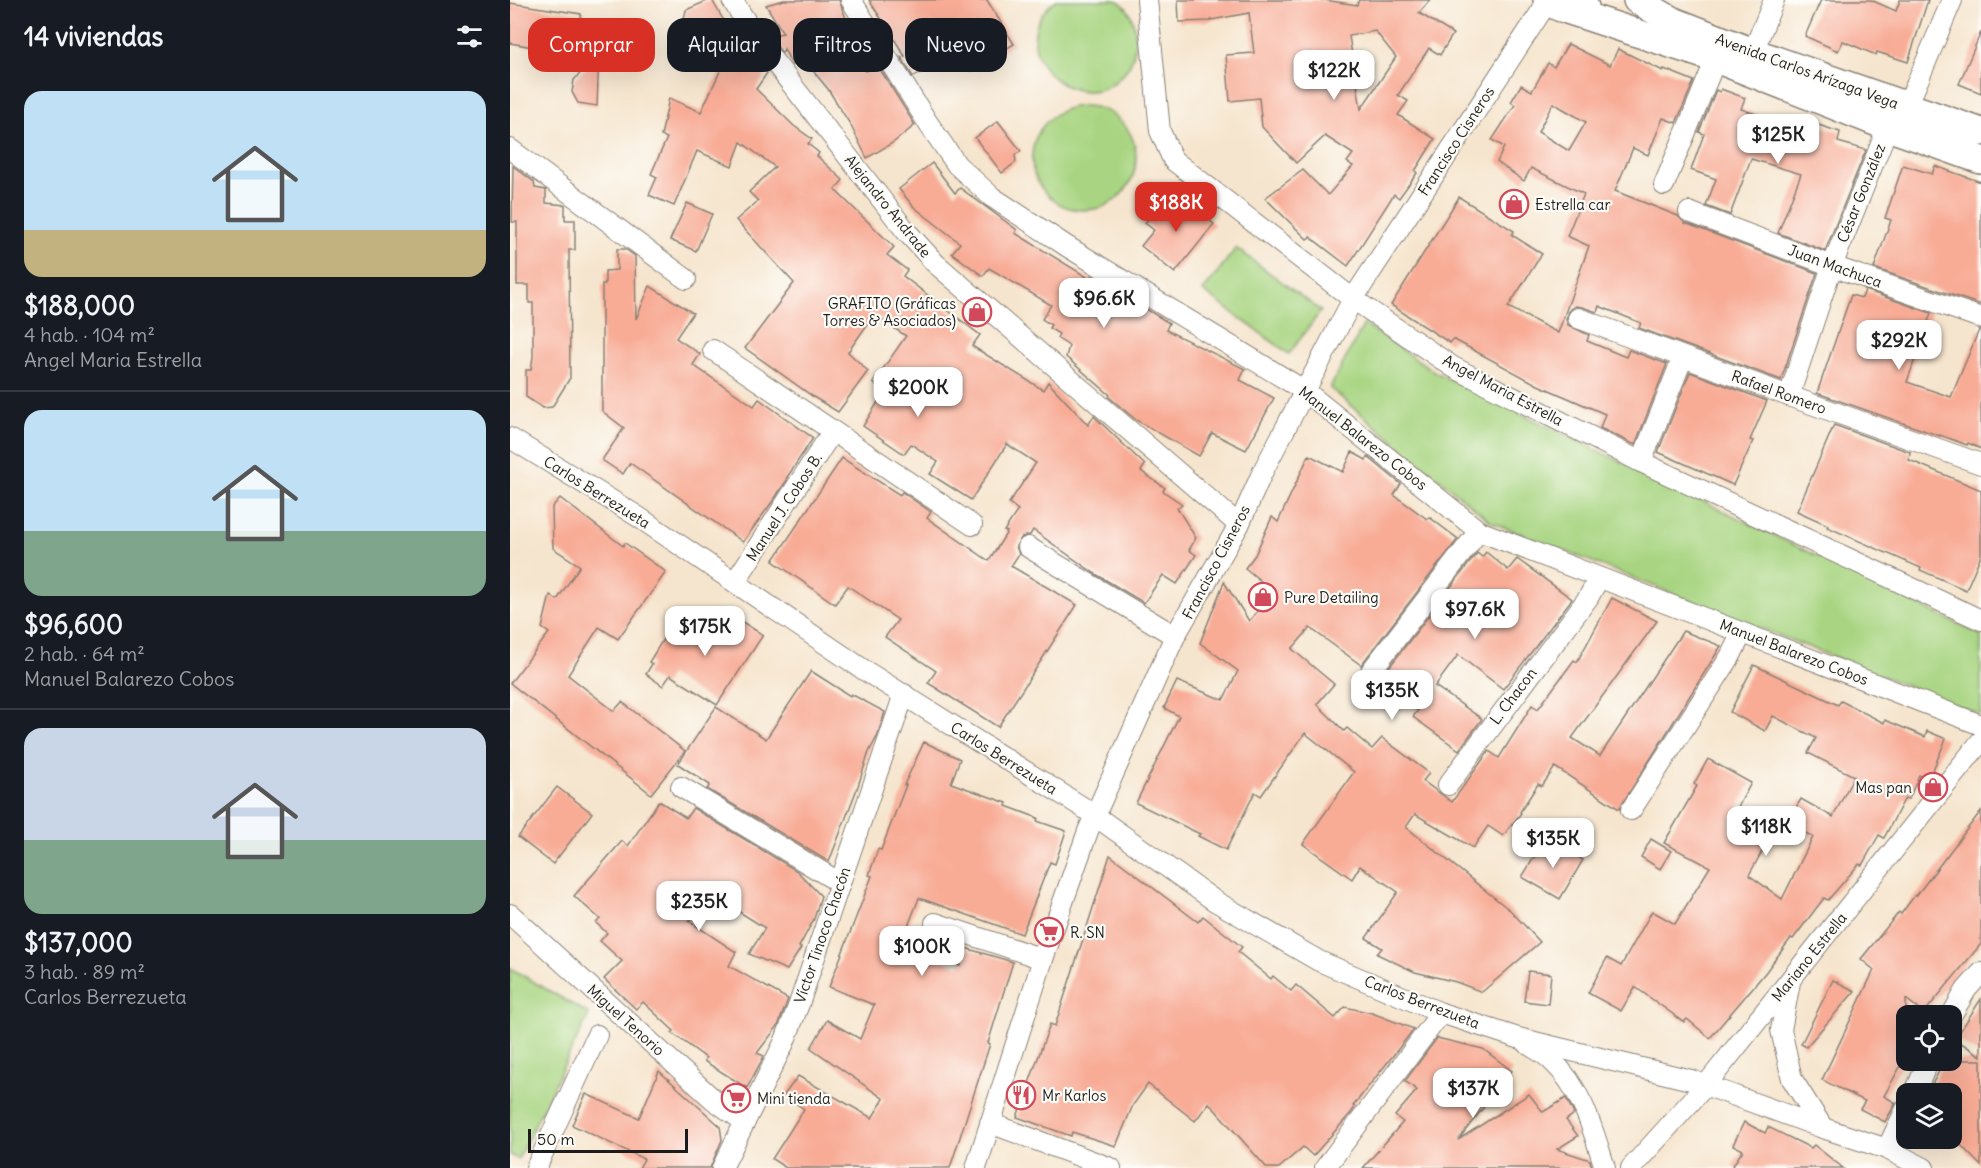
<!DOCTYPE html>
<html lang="es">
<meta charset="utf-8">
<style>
body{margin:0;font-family:Delius,sans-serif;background:#20242c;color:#f1f3f6;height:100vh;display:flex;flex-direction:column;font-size:22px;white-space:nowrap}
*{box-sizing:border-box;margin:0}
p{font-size:20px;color:#9ea1a6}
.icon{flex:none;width:33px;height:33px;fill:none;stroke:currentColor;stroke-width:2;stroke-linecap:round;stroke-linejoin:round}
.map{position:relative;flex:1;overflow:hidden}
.side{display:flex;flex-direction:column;background:#171b24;width:510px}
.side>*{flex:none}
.banner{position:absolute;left:18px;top:18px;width:570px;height:54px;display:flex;gap:12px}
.controls{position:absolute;left:1386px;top:1005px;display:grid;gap:12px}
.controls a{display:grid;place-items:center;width:66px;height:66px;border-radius:12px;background:#171b24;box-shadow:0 6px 24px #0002;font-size:30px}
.scale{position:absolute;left:18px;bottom:15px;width:160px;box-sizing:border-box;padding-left:6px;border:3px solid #1c1c1c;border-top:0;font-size:16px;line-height:21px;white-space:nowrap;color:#1c1c1c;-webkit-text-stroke:4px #fdfcf7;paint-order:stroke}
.price{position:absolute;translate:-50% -51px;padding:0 14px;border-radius:12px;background:#fff;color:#222;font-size:20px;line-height:39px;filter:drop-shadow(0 2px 3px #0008)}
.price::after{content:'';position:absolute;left:50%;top:36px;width:18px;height:14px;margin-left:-9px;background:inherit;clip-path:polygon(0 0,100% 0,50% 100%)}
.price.on{background:#d93025;color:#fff}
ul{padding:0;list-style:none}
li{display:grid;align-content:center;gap:12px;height:318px;padding:0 24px}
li+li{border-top:2px solid #363941}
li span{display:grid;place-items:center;height:186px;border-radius:18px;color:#555}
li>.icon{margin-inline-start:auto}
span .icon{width:108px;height:108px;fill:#fffc;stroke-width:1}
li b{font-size:26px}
h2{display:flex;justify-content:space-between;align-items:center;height:72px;padding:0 24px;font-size:26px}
.pill{padding:0 21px;border-radius:18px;background:#171b24;box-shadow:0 6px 24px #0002;font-size:21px;line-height:54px}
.pill.on{background:#d93025;color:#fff}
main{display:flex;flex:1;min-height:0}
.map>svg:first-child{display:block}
.green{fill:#a9d582;stroke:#62784f;stroke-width:1.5}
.building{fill:#f8ac96;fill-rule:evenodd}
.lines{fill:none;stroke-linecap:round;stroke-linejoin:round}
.street-casing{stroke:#898075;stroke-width:22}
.secondary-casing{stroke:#898075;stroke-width:30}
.street{stroke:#fff;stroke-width:20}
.secondary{stroke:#fff;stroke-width:27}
.labels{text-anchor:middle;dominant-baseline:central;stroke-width:4.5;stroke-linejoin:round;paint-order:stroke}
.street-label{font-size:15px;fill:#1c1c1c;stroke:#fdfcf7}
.poi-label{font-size:15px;fill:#1c1c1c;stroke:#fdfcf7;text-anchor:start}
</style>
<main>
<section class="side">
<h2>14 viviendas<svg class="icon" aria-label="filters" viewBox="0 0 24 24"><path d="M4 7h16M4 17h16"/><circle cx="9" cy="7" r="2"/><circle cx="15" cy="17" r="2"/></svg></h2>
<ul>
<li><span style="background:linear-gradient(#bfe0f5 75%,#c2b280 0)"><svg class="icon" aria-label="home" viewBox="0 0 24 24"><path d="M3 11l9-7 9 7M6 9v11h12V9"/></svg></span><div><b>$188,000</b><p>4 hab. · 104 m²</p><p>Angel Maria Estrella</p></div></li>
<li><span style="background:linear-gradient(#bfe0f5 65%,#7fa58c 0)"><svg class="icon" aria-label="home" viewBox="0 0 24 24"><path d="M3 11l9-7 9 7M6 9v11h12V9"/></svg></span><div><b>$96,600</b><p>2 hab. · 64 m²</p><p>Manuel Balarezo Cobos</p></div></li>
<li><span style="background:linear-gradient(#c9d6e8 60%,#7fa58c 0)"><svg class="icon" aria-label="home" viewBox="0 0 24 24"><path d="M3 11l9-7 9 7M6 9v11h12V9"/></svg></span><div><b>$137,000</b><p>3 hab. · 89 m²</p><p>Carlos Berrezueta</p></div></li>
</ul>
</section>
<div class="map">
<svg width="1471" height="1168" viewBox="0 0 1471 1168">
<rect width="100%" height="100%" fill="#fdfcf7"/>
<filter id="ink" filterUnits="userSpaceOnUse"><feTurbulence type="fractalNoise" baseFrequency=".0167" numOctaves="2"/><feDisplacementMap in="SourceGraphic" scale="12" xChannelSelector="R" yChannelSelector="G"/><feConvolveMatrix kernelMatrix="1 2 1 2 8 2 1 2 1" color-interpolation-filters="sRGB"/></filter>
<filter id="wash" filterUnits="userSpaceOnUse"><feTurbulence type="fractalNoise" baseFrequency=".008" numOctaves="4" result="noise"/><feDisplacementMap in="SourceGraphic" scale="24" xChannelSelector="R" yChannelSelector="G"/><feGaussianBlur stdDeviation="1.35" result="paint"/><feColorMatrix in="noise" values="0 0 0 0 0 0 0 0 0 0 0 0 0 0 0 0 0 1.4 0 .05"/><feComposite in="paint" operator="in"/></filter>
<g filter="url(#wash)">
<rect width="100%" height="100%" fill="#f6e5ce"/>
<!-- green -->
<g class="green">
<path d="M546,0C558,0 597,0 606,0C629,10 630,52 617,69C572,131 484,47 546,0Z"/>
<circle cx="574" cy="158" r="52"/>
<path d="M726,248L811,311L779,354L693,291Z"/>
<path d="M854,324L927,373L1471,635V715L981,522L820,388Z"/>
<path d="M0,968L79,1014L8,1159L0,1155Z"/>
</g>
<g id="blocks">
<!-- building -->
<g class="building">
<path d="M199,0H202L226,42L234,40L257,73L246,89L284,126L302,139L298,144L309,153L307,156L333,180L325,190L384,247L377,255L397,270L393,276L470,335L462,346L533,390L538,382L578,425L584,416L587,419L635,465L631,471L655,488L653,491L672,504L667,508L686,538L679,550L686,555L667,584L653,575L634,603L584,573L523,530L520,535L512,537L506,546L509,554L501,566L567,605L488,727L418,683L426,671L375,637L388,620L338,586L325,604L263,561L332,458L390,495L392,492L421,512L417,518L479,561L497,532L494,531L508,510L499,503L526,463L497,444L461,500L420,474L428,462L401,444L394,454L353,426L375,391L363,383L396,336L364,315L338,352L358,371L328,412L305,398L235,348L284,283L226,220L248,201L239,192L265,167L231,142L222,166L187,151L164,206L139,195L147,177L141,174L157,138L151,136L159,98L191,112L219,52L201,55L197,44L166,58L176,10Z"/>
<path d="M274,0H329L356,71L368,66L405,125L384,142L357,158L340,124L318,89L294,60L282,65L274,49L272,53L259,36L273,33L256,5Z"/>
<path d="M359,0H477L504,44L460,71L448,51L403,77L391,57L395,56Z"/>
<path d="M668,0H814L847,5L849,0H920L909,13L943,34L930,55L919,48L888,95L898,101L888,115L925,139L905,171L907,173L889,198L884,194L838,266L800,237L797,239L755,198L793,170L818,195L843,166L837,162L843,154L815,136L786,163L752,127L749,98L720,101L716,55L744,53L739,13L701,20V21L669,22ZM865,31L886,57L851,109L839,36Z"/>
<path d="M1311,0H1361L1386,11L1390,0H1418L1398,62L1367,52L1366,55L1333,41L1328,51L1295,36Z"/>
<path d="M0,3L71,14L70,55L0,43Z"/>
<path d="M1471,32V93L1449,84Z"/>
<path d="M1058,44L1100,65L1108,49L1153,71L1154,69L1184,81L1166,123L1153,118L1138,155L1123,148L1105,191L1168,216L1175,223L1307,273L1271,380L1129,328L1131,323L1089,306L1087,312L1072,307L1065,306L1060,309L1056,319L1058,325L1079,335L1077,341L1116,357L1119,350L1157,364L1125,445L1090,428L1095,414L1028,385L943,339L940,343L881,305L949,197L1004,231L1002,235L1032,254L998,307L1048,333L1079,246L1057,236L1074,194L1021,168L1014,181L987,162L994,147L982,140L1005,105L1001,102L1011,85L1022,91L1038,63L1044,67ZM1043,103L1076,122L1059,151L1028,132Z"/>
<path d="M89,53L87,106L68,103L62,92L64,80Z"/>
<path d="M1211,89L1235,98L1231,109L1282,126L1284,117L1330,132L1328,142L1356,150L1315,251L1268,233L1291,174L1241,159L1220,215L1196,206L1206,179L1181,170L1194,134L1189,132L1206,90L1210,92Z"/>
<path d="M488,121L511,151L505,155L506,162L492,173L465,138Z"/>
<path d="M422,163L445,193L450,188L507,230L505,233L580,279L582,276L659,323L656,330L735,369L730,380L764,398L736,450L702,433L689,456L626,420L599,397L600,395L556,357L559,346L547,338L549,334L539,328L541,325L532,319L541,305L479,268L473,276L442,253L450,243L404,207L389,189Z"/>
<path d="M1393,165L1422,174L1425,166L1471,182V305L1364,268L1381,220L1375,218Z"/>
<path d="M3,166L24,182L25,188L36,190V203L55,205V220H65V250H59L60,378L42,407L33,408L16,397V370H21L23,357V303H19V285H7V222H2Z"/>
<path d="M669,195L704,224L665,273L631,246L644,230L635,223L651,202L659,208Z"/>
<path d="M177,203L202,214L186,251L160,240Z"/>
<path d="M107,249H115L125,256L126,319L140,286L183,313L166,338L190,354L183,365L244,406L249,399L303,438L276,479L277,480L265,498L233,542L120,463L113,474L92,460L114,428L92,411V284H95V271L107,270Z"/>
<path d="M1355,290L1421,313L1397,382L1441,397L1469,330H1471V449L1458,443L1457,445L1430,435V436L1307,393L1341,295L1352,298Z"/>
<path d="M1180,372L1257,401L1240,440L1243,441L1223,485L1148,452Z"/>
<path d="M1324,425L1400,452L1399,460L1471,490V555L1456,590L1410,570L1411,568L1317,527L1318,525L1287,511Z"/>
<path d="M842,452L856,460L858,457L891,484L884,495L917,519L919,517L948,539L851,665L800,628L782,649L824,684L807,704L834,731L837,728L862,749L872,738L919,773L913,781L942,802L979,751L989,758L1022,705L1028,709L1064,660L1067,662L1102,598L1147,621L1062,738L1090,756L1173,631L1211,646L1109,809L1045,767L1032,786L1028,784L1010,812L1011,813L993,836L978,826L963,848L905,814L896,827L1001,911L1030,942L972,992L946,982L905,972L867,954L872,948L856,938L888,892L850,866L842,879L793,844L844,772L795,733L751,796L745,792L716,850L688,836L690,834L626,803L669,716L654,708L667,681L713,700L728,671L690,643L714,582L739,621L764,592L735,568L745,555L762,517L768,522L799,455L833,472Z"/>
<path d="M50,498L113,546L115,543L156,572L108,639L89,627L58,675L104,711L112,702L175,751L141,794L0,683L39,633L32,628L40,595L47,600L70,566L43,548L42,507Z"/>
<path d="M976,552L998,570L1007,559L1062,599L993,689L948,655L925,686L972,719L949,750L903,717L908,710L870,679L967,553L972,557Z"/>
<path d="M218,613L253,635L207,705L160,675L153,686L136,674L142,664L139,662L165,620L199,641Z"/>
<path d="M1244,665L1328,705L1331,701L1374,723L1375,720L1415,737L1417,731L1436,739L1419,779L1409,775L1399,799L1395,798L1374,838L1369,835L1352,865L1349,864L1318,900L1314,898L1283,939L1281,938L1255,973L1200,1038L1177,1019L1174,1022L1125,987L1111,1011L1078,993L1097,958L1111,966L1142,911L1165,924L1200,867L1154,843L1187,786L1184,784L1198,759L1241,783L1227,809L1264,830L1239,875L1272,899L1303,837L1277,823L1291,799L1323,817L1344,776L1298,753L1306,738L1263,716L1255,731L1220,712Z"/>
<path d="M301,671L340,696L341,694L375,712L367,737L359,752L348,786L319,862L197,789L200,785L168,764L206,707L256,739Z"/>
<path d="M414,742L450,759L441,783L497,803L496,806L528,818L527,821L556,831L545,864L540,862L512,934L409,898L393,939L397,941L394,948L450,966L455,948L503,962L478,1043L480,1044L440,1168H276L262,1159L294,1109L274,1095L288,1076L362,1118L374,1099L301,1048L317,1020L350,1039L364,1005L319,987L362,876L359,875L368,849L371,850L396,785H394Z"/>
<path d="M47,787L82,813L43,864L8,837Z"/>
<path d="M149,801L176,818L183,808L287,871L311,896L304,919L289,947L291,948L277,970L239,954L255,928L201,894L179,921L226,952L219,966L278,999L268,1026L247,1053L254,1056L237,1088L194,1061L196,1058L162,1033L164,1031L133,1002L126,1009L94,979L112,961L90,941L97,933L86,923L90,919L64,896L112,841L118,846Z"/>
<path d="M1471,811V944L1414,1013L1396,999V1056L1374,1096L1386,1103L1375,1122L1350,1109L1355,1101L1312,1080L1364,970L1351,959L1389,912L1391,914L1405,895L1406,896Z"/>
<path d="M1036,838L1073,860L1050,899L1012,877Z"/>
<path d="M1141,839L1161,851L1150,869L1131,857Z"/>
<path d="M600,855L688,922L693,916L732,947L728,952L761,979L763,976L781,991L786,985L825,1018L835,1007L862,1013L904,1029L843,1106L845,1107L841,1113L803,1156L793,1147L769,1168H757L699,1103L685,1121L638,1084L623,1105L606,1146L562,1132L561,1136L507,1117L540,1024L545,1026Z"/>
<path d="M1018,971L1041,974L1038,1004L1014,1001Z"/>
<path d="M1323,980L1345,991L1296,1047L1291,1044Z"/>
<path d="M1471,999V1056L1445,1039Z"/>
<path d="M927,1038L973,1049L1002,1071L948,1140L1019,1094L1033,1112L1056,1098L1064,1114L1056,1120L1068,1136L1047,1149L1080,1160L1082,1168H853L893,1122L885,1116L907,1090L895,1081Z"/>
<path d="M1435,1060H1471V1166L1442,1136V1094H1417Z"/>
<path d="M149,1071L210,1126L212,1140L200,1168H129L134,1159L62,1125L76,1094L129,1118Z"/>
<path d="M1234,1122L1255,1133L1258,1127L1301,1148L1304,1145L1333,1168H1221L1233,1150L1223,1145Z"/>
</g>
</g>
</g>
<g filter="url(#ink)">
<use href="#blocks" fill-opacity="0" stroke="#898075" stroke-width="1.5"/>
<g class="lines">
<!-- street casing -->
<g class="street-casing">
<g id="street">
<path d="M222,0L251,45L396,231L425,263L729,525"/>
<path d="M341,0L418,123L447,165L482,197L558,247L795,391L969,531L1471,725"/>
<path d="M637,0L650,131L663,160L843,299L943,367L1131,462L1471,620"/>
<path d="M1243,52L1264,0"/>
<path d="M0,149L176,279"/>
<path d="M1154,185L1206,59"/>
<path d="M1179,212L1322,266L1471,318"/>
<path d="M1068,318L1279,396L1471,464"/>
<path d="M203,350L462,525"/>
<path d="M1279,396L1322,266L1378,127L1388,105L1401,95L1404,90L1442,0"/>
<path d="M0,438L127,516L354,670L574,808L705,901L809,961L931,1013L1008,1038L1181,1080L1313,1128L1377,1149L1414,1168"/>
<path d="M1131,462L1173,357"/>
<path d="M518,547L665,636"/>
<path d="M225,582L322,432"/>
<path d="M861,671L969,531"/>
<path d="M938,785L1078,598L1089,578"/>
<path d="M171,787L330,883"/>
<path d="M1121,810L1220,657L1232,633"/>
<path d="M0,914L204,1100L235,1122"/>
<path d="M425,923L533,959"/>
<path d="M1280,982L1271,1030L1282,1079L1313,1128"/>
<path d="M1441,1016L1456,990L1471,973"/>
<path d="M1018,1044C1025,1049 1035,1054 1041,1060C1072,1088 1083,1130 1095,1168"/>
<path d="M1404,1094L1419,1060"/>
<path d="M480,1123L601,1168"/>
<path d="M1377,1149L1396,1109"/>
<path d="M26,1168L87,1035"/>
<path d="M212,1168L274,1043L289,1004L394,694"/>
<path d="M466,1168L533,959L578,831L665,636L729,525L753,471L843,299L1038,1"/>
<path d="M815,1168L931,1013"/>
<path d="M1121,1168L1196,1085L1471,741"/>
</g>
</g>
<!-- secondary casing -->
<g class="secondary-casing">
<g id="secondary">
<path d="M1037,0C1048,9 1061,13 1075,7"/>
<path d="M1127,0L1161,20L1243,52L1471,132"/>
<path d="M1057,10L1206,59L1378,127L1471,160"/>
</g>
</g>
<!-- street -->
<use href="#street" class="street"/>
<!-- secondary -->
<use href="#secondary" class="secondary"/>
</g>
</g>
<!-- icons -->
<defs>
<g id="shop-ring" transform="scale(1.5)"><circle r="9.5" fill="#fdfcf7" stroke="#d1495b" stroke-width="1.5"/><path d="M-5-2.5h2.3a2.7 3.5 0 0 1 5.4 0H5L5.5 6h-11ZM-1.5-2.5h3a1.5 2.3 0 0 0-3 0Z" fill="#d1495b"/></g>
<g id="supermarket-ring" transform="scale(1.5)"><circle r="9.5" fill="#fdfcf7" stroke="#d1495b" stroke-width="1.5"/><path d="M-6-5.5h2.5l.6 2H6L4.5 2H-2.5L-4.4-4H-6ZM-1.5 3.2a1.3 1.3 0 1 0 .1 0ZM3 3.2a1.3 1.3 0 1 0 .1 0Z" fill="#d1495b"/></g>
<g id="restaurant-ring" transform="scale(1.5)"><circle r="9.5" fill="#fdfcf7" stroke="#d1495b" stroke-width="1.5"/><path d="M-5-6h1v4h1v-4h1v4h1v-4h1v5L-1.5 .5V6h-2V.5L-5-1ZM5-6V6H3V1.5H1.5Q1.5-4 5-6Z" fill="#d1495b"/></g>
</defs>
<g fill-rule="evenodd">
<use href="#shop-ring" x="1004" y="204"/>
<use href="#shop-ring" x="467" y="312"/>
<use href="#shop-ring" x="753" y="597"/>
<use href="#shop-ring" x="1423" y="787"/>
<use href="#supermarket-ring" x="539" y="932"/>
<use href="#restaurant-ring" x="511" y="1095"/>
<use href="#supermarket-ring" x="226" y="1098"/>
</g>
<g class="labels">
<!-- street labels -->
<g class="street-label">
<text transform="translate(1297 71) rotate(20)">Avenida Carlos Arízaga Vega</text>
<text transform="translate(946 141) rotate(-57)">Francisco Cisneros</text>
<text transform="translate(1351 193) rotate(-68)">César González</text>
<text transform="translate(378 206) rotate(51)">Alejandro Andrade</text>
<text transform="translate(1325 266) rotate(20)">Juan Machuca</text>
<text transform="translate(993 390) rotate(28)">Angel Maria Estrella</text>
<text transform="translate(1269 392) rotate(20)">Rafael Romero</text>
<text transform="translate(853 438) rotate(38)">Manuel Balarezo Cobos</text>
<text transform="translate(87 492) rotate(32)">Carlos Berrezueta</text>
<text transform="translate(274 507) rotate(-57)">Manuel J. Cobos B.</text>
<text transform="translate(706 562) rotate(-62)">Francisco Cisneros</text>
<text transform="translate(1284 652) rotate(21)">Manuel Balarezo Cobos</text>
<text transform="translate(1003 696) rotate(-53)">L. Chacon</text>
<text transform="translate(494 758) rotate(32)">Carlos Berrezueta</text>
<text transform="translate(312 935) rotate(-71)">Víctor Tinoco Chacón</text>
<text transform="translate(1299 957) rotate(-51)">Mariano Estrella</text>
<text transform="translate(912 1002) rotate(21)">Carlos Berrezueta</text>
<text transform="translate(116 1020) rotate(42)">Miguel Tenorio</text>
</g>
<!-- poi labels -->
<g class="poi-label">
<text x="1025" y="204">Estrella car</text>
<text x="446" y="303" text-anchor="end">GRAFITO (Gráficas<tspan x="446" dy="17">Torres &amp; Asociados)</tspan></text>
<text x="774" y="597">Pure Detailing</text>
<text x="1402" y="787" text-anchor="end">Mas pan</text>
<text x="560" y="932">R. SN</text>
<text x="532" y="1095">Mr Karlos</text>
<text x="247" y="1098">Mini tienda</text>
</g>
</g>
</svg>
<div class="controls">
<a><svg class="icon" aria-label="locate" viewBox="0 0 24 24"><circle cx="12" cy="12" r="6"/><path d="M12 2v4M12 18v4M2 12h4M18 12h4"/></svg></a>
<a><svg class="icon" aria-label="layers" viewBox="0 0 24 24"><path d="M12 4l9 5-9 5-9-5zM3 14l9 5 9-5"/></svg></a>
</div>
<div class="scale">50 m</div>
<b class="price" style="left:824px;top:101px">$122K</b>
<b class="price" style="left:1268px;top:165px">$125K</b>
<b class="price on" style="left:666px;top:233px">$188K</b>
<b class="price" style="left:594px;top:329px">$96.6K</b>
<b class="price" style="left:1389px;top:371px">$292K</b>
<b class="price" style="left:408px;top:418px">$200K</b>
<b class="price" style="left:965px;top:640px">$97.6K</b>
<b class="price" style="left:195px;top:657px">$175K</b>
<b class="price" style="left:882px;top:721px">$135K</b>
<b class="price" style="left:1256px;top:857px">$118K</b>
<b class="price" style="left:1043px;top:869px">$135K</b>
<b class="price" style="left:189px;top:932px">$235K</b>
<b class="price" style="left:412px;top:977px">$100K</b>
<b class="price" style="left:963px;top:1119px">$137K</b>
<div class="banner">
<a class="pill on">Comprar</a>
<a class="pill">Alquilar</a>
<a class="pill">Filtros</a>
<a class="pill">Nuevo</a>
</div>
</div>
</main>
